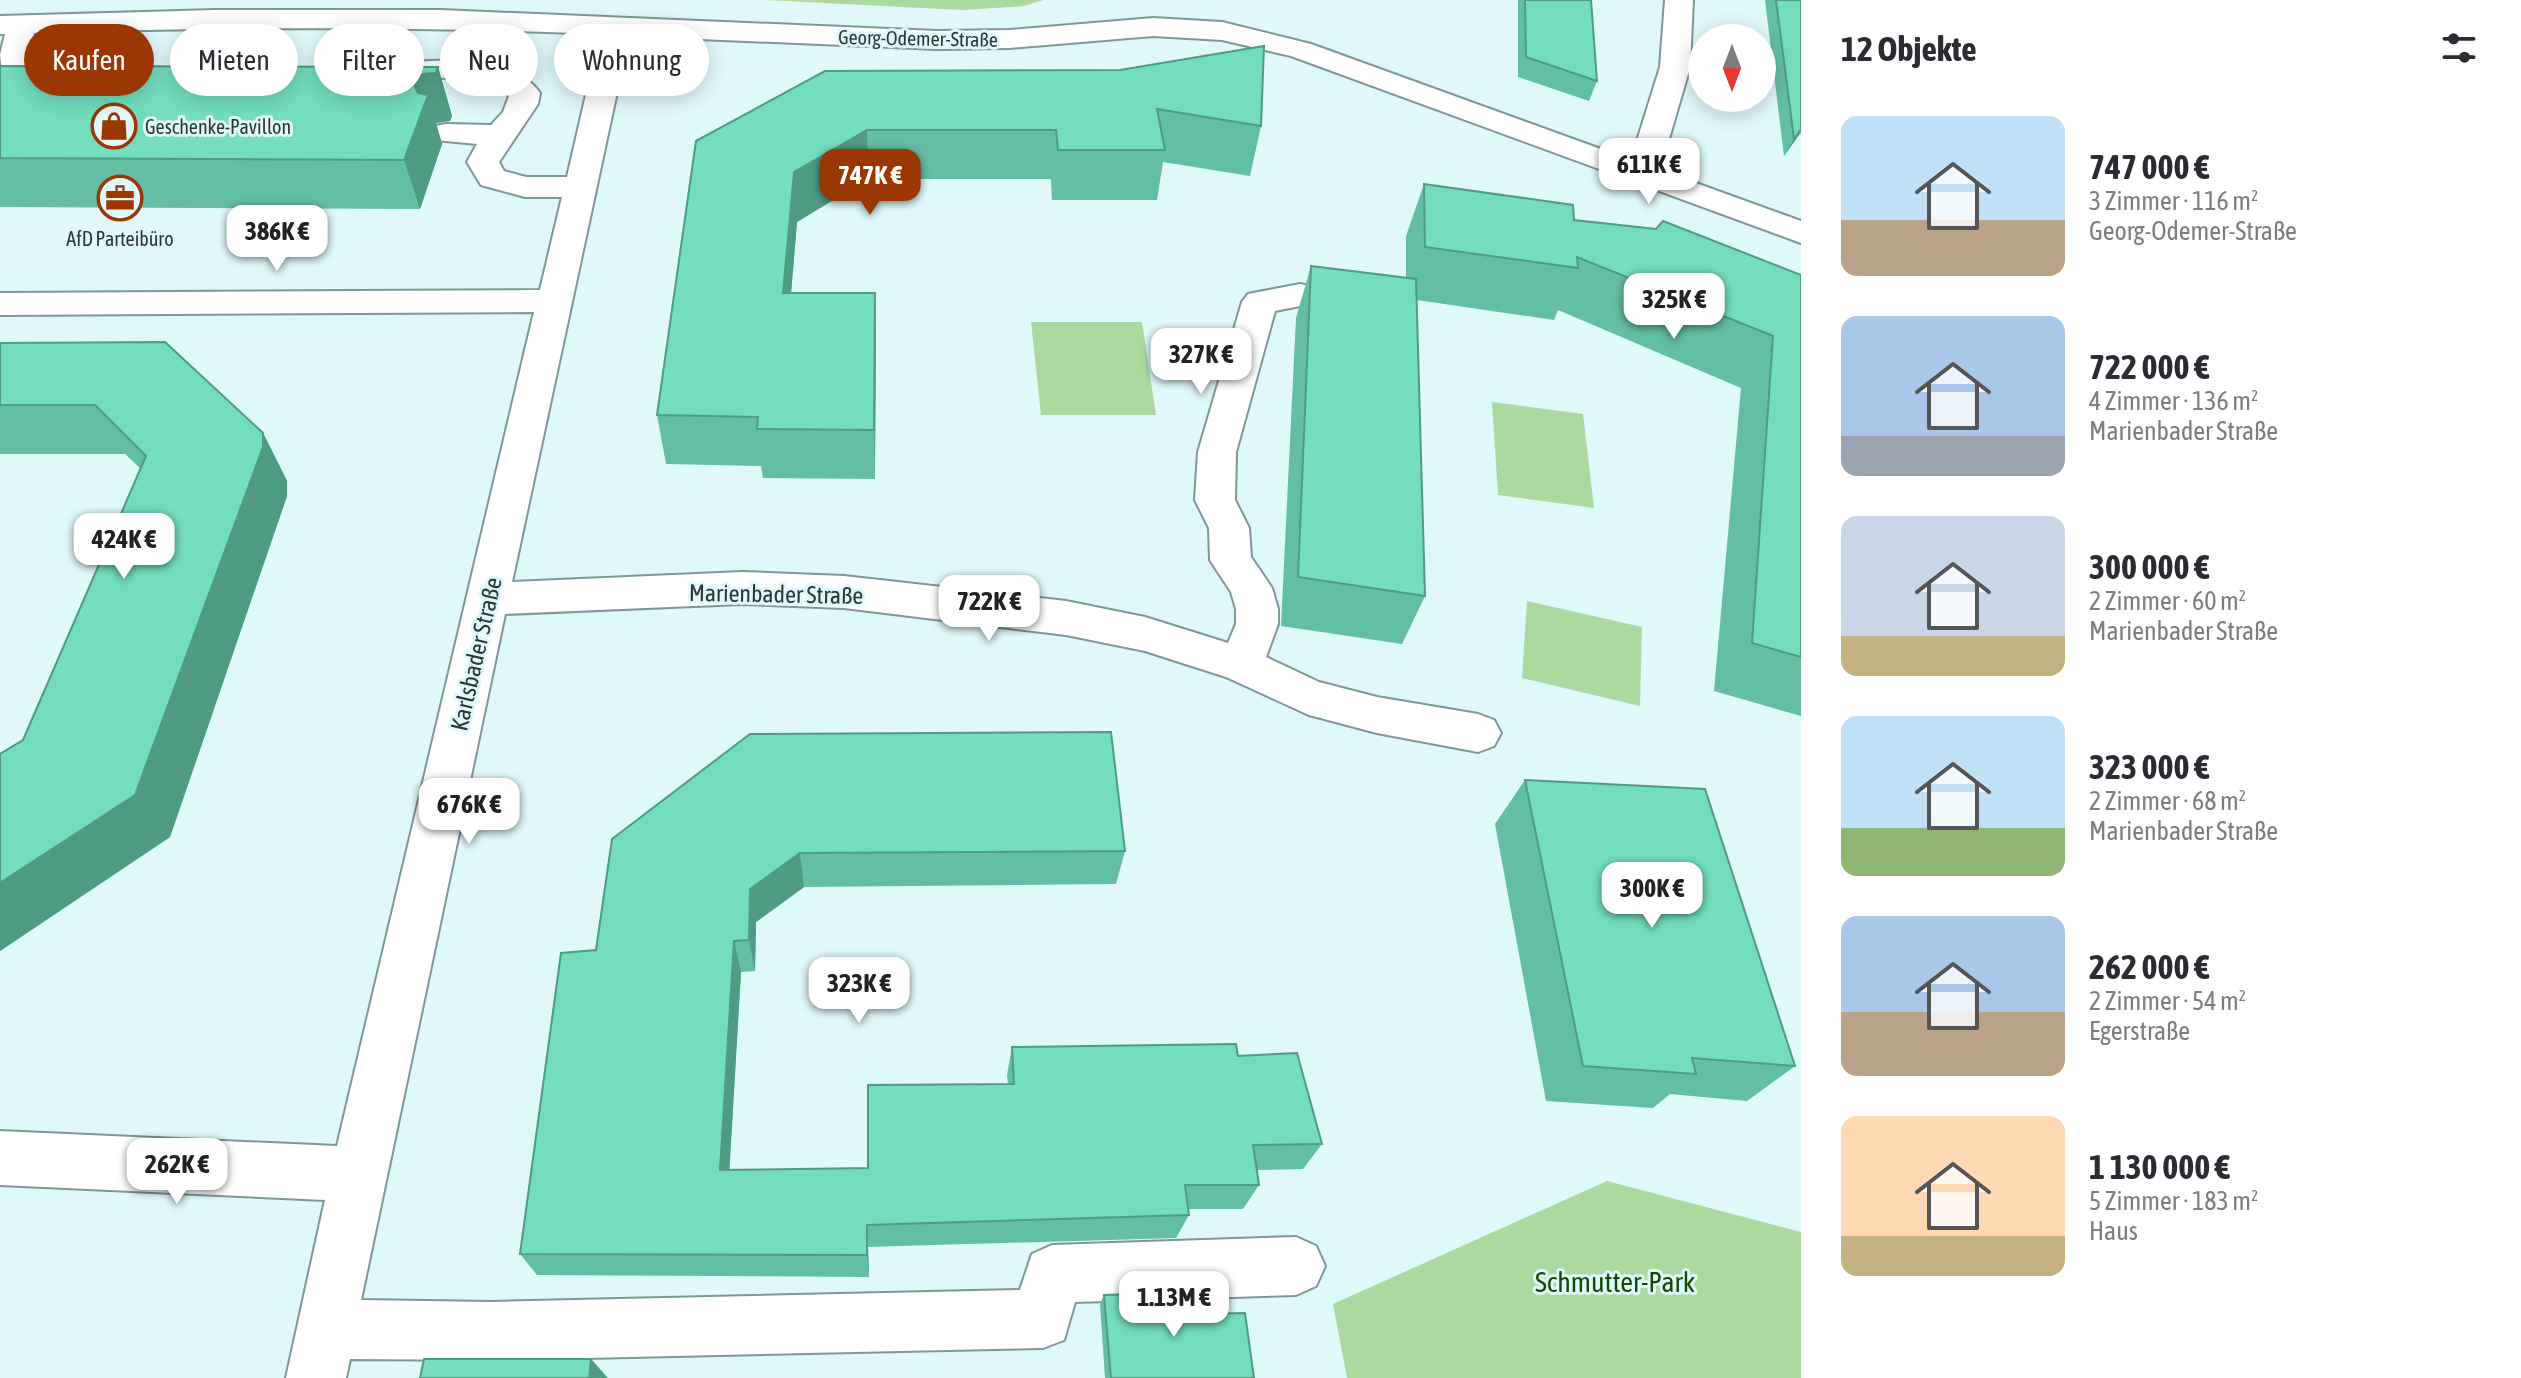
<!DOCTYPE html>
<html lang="de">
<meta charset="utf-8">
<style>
body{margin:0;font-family:"Asap Condensed",sans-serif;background:#f7f7f7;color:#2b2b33;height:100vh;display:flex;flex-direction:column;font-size:30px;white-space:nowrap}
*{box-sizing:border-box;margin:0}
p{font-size:26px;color:#7c7c81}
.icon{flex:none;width:44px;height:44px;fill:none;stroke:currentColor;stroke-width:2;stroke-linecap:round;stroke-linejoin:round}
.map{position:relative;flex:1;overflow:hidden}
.details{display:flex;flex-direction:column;background:#fff;width:720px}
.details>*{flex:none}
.banner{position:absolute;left:24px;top:24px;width:760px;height:72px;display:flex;gap:16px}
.needle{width:52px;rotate:180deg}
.buttons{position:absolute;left:1688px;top:24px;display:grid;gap:16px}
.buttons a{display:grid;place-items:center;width:88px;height:88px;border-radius:50%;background:#fff;box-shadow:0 4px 20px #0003;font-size:40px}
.price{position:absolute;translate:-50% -68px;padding:0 18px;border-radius:16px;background:#fff;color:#222;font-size:26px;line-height:52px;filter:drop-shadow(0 2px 4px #0008)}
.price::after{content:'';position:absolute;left:50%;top:48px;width:24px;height:18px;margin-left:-12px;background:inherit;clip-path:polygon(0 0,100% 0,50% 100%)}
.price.on{background:#9b3702;color:#fff}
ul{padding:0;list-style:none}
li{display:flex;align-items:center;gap:24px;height:200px;padding:0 40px}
li span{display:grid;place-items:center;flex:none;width:224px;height:160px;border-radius:16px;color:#555}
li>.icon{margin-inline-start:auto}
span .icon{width:96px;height:96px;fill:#fffc;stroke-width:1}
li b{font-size:34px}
h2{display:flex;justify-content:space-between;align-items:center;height:96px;padding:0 40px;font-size:34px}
.tag{padding:0 28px;border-radius:36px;background:#fff;box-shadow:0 4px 20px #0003;font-size:28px;line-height:72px}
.tag.on{background:#9b3702;color:#fff}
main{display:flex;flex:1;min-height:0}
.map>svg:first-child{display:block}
.green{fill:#add9a1}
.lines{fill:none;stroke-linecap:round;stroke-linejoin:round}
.minor-casing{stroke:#809799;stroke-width:4}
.minor{fill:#fff;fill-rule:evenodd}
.wall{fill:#63bea3}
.shaded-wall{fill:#509b84}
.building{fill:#73ddbd;stroke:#509b84;stroke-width:2}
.labels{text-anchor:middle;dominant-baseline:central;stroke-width:6;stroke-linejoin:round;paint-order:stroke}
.far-street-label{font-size:20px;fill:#2d3738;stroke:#dff8fa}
.far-poi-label{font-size:20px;fill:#2d3738;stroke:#dff8fa;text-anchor:start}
.street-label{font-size:24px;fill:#2d3738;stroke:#dff8fa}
.near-park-label{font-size:28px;fill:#174901;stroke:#dff8fa}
</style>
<main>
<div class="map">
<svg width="1801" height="1378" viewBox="0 0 1801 1378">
<rect width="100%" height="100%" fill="#dff8fa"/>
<!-- green -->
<g class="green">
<path d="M766,0H1043L1024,6L962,10Z"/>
<path d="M1031,322H1142L1156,415H1041Z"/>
<path d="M1492,402L1583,414L1594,508L1498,495Z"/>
<path d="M1527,601L1642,627L1640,706L1522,678Z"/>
<path d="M1607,1181L1801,1232V1378H1347L1333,1304Z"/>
</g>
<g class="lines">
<!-- minor casing -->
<g class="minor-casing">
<path id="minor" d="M1665,0H1693L1690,67L1660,170L1801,221V243L1291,56L1222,40L1153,36L1009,48L937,49L629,36L512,582L742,572L844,576L1066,601L1145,617L1228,643L1236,624V609L1231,592L1210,560L1209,528L1195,500L1198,452L1242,302L1248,294L1300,284L1372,300L1378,308L1372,316L1360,319L1300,306L1275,311L1236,452L1235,500L1249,528L1251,557L1272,588L1278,609V624L1266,657L1319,682L1377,697L1478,714L1494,720L1501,733L1494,746L1478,752L1377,733L1309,715L1226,677L1145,651L1066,635L844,608L742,604L505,614L361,1300L491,1302L1020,1290L1032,1254L1052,1245L1296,1237L1316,1246L1325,1266L1316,1286L1296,1295L1075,1302L1064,1340L1043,1348L491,1360L350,1359L346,1378H286L325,1200L0,1185V1131L337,1146L534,312L0,315V293L540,290L562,197H525L481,185L467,162L477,144L435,140L430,133L435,126L446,124L491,125L503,112L509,96C472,68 421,80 378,82L367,79L363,73L367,67L378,64C424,62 510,49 540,93L538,104L499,162L504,171L526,177H567L600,34C411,26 223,27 34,33L28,62L42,70L80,73L84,79L80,85C53,92 23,89 2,70L0,55L5,34H0V16L215,10H441L937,31L1009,30L1153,18L1222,22L1311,44L1631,160L1660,67Z"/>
</g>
<!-- minor -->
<use href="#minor" class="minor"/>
</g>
<!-- wall -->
<g class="wall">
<path d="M1518,0H1591L1597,81L1589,101L1518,77Z"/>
<path d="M1765,0H1801V132L1784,156Z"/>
<path d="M0,66L438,67L452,116L450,121L436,123L442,144L420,209L0,207Z"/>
<path d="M1120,70L1261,126L1250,176L1163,162L1157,200H1052L1051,179H868L797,222L791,293H875V479L763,478L761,466L666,464L657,415L696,141Z"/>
<path d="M1424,184L1801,275V716L1714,691L1741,388L1558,310L1554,320L1417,300L1425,596L1402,644L1281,626L1296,318L1311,266L1406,278V236Z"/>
<path d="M0,343L263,433L287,481V496L170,837L0,951V754L23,740L141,469L125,454H0Z"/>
<path d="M1525,780L1795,1066L1747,1101L1670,1094L1653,1108L1546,1101L1495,824Z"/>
<path d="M612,839L1125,851L1116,884L804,887L756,922L755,971L741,972L729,1170L868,1168L1008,1084L1007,1075L1012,1047L1238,1056L1322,1144L1303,1169L1257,1170L1259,1185L1243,1209H1188L1189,1215L1176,1238L868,1247L869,1277L537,1275L520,1254L596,950Z"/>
<path d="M1104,1295L1195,1314L1254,1378H1105L1100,1304Z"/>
</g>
<!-- shaded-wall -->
<g class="shaded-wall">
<path d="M438,67L452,116L450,121L436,123L442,144L420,209L404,160L413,83L420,74Z"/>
<path d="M1801,129V132L1784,156L1794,139Z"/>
<path d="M867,130L868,179L797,222L787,343L783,293L794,172Z"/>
<path d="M875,293L876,343L875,479L874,430Z"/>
<path d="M263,433L287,481V496L170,837L0,951V883Z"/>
<path d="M800,853L804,887L756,922L755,971L749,940L750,889Z"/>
<path d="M734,941L741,972L728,1195L720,1170Z"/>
<path d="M867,1225L868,1247L869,1277L867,1255Z"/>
<path d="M591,1359L608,1378H589Z"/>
</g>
<!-- building -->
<g class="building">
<path d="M1525,0H1591L1597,81L1526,57Z"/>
<path d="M1776,0H1801V129L1794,139Z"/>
<path d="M1264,46L1261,126L1157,109L1165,150H1058L1056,130H867L794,172L783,293H875L874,430L757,429L758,417L657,415L696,141L825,71L1120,70Z"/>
<path d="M0,66L438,67L436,73L420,74L413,83L418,93L428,95L404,160L0,158Z"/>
<path d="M1424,184L1573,205L1574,220L1656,229L1663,221L1801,275V657L1752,643L1773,336L1577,257L1578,268L1425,247Z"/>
<path d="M1311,266L1416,279L1425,596L1298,577Z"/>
<path d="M165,342L263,433V447L135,795L0,883V754L23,740L146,456L95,405H0V343Z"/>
<path d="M1111,732L1125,851L800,853L750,889L749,940L734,941L720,1170L868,1168V1085L1014,1084L1012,1047L1236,1044L1238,1056L1297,1053L1322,1144L1253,1145L1259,1185H1185L1189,1215L867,1225V1255L520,1254L561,953L596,950L612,839L750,734Z"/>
<path d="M1525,780L1705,789L1795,1066L1692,1058L1696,1074L1583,1066Z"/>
<path d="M1191,1292L1195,1314L1245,1313L1254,1378H1111L1104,1295Z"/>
<path d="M424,1359H591L589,1378H420Z"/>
</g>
<!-- icons -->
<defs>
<g id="shop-ring" transform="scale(2.3)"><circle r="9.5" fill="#dff8fa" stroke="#9b3702" stroke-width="1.5"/><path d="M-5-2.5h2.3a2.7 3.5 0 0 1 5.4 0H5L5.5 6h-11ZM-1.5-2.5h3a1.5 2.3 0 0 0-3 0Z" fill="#9b3702"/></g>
<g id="office-ring" transform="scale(2.3)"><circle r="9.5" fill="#dff8fa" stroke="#9b3702" stroke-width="1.5"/><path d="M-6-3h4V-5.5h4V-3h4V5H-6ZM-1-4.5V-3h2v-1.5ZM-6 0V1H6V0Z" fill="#9b3702"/></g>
</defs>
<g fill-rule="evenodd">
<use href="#shop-ring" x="114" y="126"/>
<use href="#office-ring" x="120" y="198"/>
</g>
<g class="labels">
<!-- far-street labels -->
<g class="far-street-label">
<text transform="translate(918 38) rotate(1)">Georg-Odemer-Straße</text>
</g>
<!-- far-poi labels -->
<g class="far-poi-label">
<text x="145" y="126">Geschenke-Pavillon</text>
<text x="120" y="238" text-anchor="middle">AfD Parteibüro</text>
</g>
<!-- street labels -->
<g class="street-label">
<text transform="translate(776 594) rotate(1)">Marienbader Straße</text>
<text transform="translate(476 654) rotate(-77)">Karlsbader Straße</text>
</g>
<!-- near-park labels -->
<g class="near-park-label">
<text x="1615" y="1282">Schmutter-Park</text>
</g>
</g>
</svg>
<div class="buttons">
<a><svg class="needle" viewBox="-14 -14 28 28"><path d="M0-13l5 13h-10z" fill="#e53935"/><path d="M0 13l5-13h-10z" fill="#7c7c81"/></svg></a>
</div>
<b class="price" style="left:1649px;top:206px">611K €</b>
<b class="price on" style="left:870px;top:217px">747K €</b>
<b class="price" style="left:277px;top:273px">386K €</b>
<b class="price" style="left:1674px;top:341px">325K €</b>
<b class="price" style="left:1201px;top:396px">327K €</b>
<b class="price" style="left:124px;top:581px">424K €</b>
<b class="price" style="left:989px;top:643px">722K €</b>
<b class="price" style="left:469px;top:846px">676K €</b>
<b class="price" style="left:1652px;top:930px">300K €</b>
<b class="price" style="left:859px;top:1025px">323K €</b>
<b class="price" style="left:177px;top:1206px">262K €</b>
<b class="price" style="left:1174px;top:1339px">1.13M €</b>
<div class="banner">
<a class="tag on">Kaufen</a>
<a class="tag">Mieten</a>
<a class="tag">Filter</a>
<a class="tag">Neu</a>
<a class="tag">Wohnung</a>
</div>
</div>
<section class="details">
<h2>12 Objekte<svg class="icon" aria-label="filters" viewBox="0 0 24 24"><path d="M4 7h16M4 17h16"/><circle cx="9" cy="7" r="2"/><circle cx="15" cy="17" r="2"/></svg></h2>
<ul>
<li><span style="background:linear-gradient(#bfe0f5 65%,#b9a48a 0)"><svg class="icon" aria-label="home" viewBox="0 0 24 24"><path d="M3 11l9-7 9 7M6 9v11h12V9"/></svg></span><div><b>747 000 €</b><p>3 Zimmer · 116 m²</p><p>Georg-Odemer-Straße</p></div></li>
<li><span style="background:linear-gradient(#a9c7e8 75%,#9aa5b1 0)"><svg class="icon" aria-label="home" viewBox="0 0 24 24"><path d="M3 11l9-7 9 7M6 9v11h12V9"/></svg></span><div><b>722 000 €</b><p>4 Zimmer · 136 m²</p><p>Marienbader Straße</p></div></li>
<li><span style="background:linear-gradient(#c9d6e8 75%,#c2b280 0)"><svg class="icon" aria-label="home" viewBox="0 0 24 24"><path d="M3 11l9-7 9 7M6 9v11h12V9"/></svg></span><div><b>300 000 €</b><p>2 Zimmer · 60 m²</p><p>Marienbader Straße</p></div></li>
<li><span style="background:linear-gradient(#bfe0f5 70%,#8fb573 0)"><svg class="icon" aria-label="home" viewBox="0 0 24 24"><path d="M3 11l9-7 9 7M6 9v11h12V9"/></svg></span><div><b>323 000 €</b><p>2 Zimmer · 68 m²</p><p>Marienbader Straße</p></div></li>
<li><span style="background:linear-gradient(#a9c7e8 60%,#b9a48a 0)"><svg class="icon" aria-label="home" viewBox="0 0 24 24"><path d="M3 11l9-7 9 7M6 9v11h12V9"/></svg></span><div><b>262 000 €</b><p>2 Zimmer · 54 m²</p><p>Egerstraße</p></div></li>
<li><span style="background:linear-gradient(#ffd9b3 75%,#c2b280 0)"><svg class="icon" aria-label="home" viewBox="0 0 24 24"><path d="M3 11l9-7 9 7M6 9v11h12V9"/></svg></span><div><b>1 130 000 €</b><p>5 Zimmer · 183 m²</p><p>Haus</p></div></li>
</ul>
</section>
</main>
